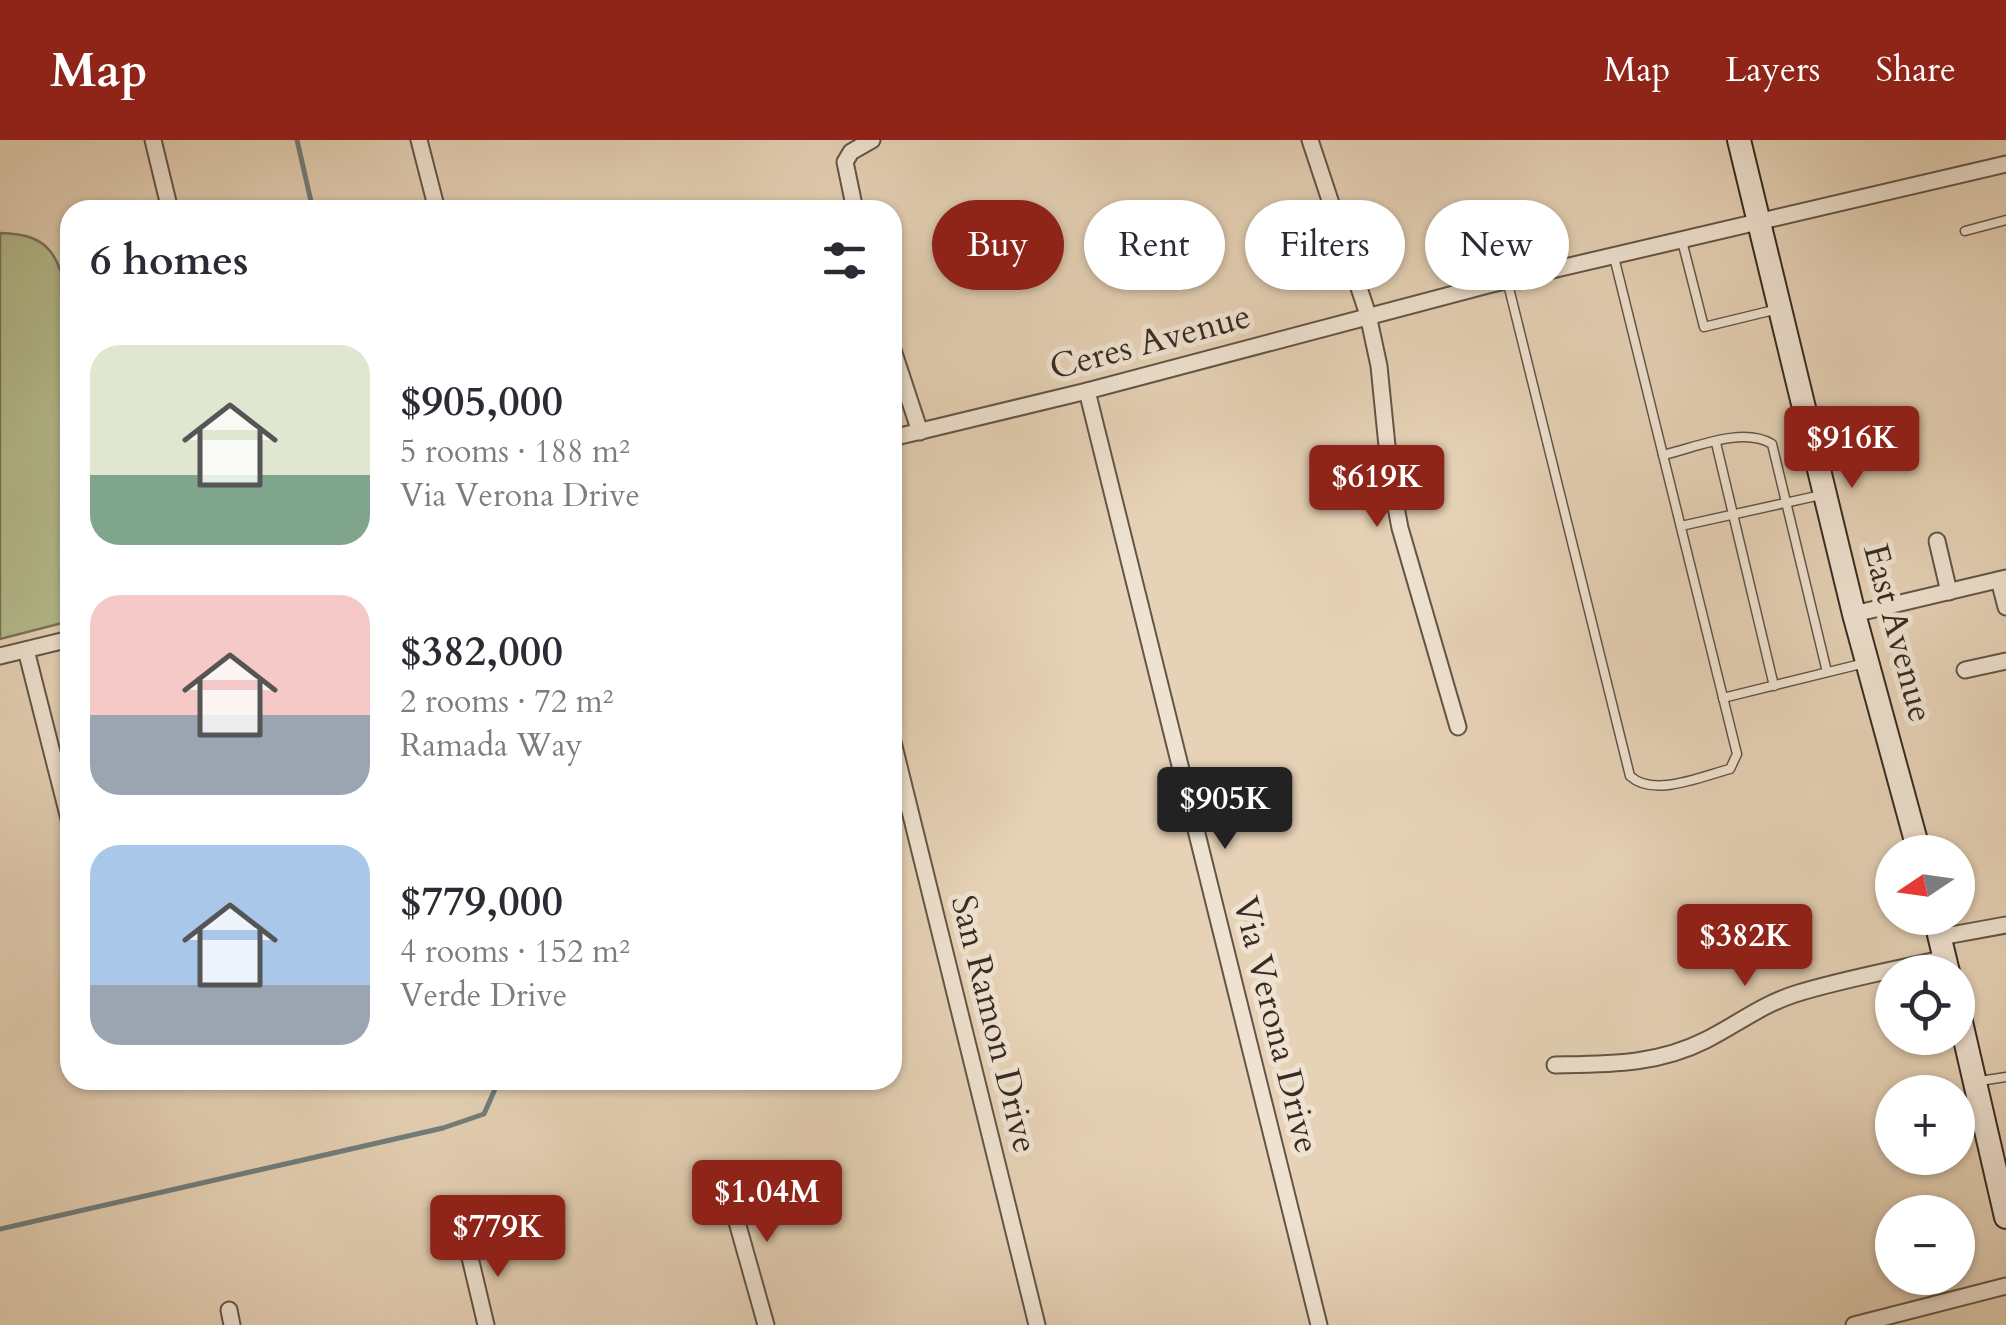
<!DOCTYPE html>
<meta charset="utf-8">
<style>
body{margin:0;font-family:Cardo,serif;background:#f2f2f3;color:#2b2b33;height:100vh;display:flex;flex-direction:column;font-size:38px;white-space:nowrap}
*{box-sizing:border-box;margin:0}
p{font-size:32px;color:#7c7c81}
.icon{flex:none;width:55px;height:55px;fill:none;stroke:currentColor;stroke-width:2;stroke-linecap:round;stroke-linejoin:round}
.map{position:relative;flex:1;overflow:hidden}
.sheet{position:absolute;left:60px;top:60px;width:842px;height:890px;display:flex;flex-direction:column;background:#fff;border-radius:30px;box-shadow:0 2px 8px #0004}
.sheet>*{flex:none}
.guide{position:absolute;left:932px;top:60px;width:922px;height:90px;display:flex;gap:20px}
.needle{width:65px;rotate:257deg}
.tools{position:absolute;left:1875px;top:695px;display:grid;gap:20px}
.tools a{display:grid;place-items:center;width:100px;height:100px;border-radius:50%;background:#fff;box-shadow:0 2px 8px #0004;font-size:50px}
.price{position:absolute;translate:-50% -85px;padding:0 22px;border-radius:10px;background:#8f2418;color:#fff;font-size:32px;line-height:65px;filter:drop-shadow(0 2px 5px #0008)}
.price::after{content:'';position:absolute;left:50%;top:60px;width:30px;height:22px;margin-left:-15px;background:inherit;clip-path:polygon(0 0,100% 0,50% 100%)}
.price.current{background:#222;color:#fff}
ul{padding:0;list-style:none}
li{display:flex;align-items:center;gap:30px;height:250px;padding:0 30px}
li span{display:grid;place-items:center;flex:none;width:280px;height:200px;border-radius:30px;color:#555}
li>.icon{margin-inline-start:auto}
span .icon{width:120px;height:120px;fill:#fffc;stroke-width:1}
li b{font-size:42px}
h2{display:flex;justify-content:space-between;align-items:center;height:120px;padding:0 30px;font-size:42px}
.chip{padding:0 35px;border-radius:45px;background:#fff;box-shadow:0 2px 8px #0004;font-size:35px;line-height:90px}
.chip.current{background:#8f2418;color:#fff}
header{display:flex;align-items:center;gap:60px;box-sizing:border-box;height:140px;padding:0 50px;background:#8f2418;color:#fff}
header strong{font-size:48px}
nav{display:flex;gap:55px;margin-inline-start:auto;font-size:35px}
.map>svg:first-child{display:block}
.green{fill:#b5bc8e;stroke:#767459;stroke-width:2.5}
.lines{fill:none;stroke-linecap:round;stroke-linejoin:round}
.stream{stroke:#727e7d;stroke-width:5}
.lane-casing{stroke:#635548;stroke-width:11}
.street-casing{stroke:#635548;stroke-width:19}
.secondary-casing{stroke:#372b24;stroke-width:26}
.lane{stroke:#efe2d0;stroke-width:8}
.street{stroke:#efe2d0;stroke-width:15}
.secondary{stroke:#efe2d0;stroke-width:22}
.labels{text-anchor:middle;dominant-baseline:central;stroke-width:10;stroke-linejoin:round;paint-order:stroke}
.street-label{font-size:35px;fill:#372b24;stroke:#efe2d0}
</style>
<header>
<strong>Map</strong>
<nav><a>Map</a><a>Layers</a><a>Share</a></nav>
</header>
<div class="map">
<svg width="2006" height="1185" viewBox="0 0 2006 1185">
<rect width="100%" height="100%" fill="#e6d2b6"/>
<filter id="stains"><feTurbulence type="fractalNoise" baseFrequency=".002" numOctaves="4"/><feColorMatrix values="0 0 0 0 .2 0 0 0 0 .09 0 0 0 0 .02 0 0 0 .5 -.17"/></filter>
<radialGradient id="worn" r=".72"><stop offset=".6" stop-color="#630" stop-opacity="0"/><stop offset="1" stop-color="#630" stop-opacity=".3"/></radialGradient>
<!-- green -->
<path class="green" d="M0,93C54,94 58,118 70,165V481L0,499Z"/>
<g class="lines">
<!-- stream -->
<g class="stream">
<path d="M297,0L313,70"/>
<path d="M0,1089L443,988L484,974L499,940"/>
</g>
<!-- lane casing -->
<g class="lane-casing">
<g id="lane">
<path d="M1965,91L2006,80"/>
<path d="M1682,101L1704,187L1778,169"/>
<path d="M1507,140L1630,636C1654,658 1702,636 1730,629L1737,614L1614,117"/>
<path d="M1716,303L1774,546"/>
<path d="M1663,315C1695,308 1742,286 1772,304L1827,532"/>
<path d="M1681,386L1821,355"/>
<path d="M1723,558L1865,523"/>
<path d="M1980,941L2006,937"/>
</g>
</g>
<!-- street casing -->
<g class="street-casing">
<g id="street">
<path d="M153,0L170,70"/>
<path d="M419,0L437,70"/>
<path d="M1310,0L1368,175L1379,226L1390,336L1400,388L1458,587"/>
<path d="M855,70L845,22L851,12L872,0"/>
<path d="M892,207L920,292"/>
<path d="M1087,251L1319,1185"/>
<path d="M892,298L1087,251L1488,145L2006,24"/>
<path d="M1937,401L1949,452"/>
<path d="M1999,440L2006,467"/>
<path d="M1854,474L2006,438"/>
<path d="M26,510L70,683"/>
<path d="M0,516L70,499"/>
<path d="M1965,530L2006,521"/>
<path d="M892,598L1037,1185"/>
<path d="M1940,797L2006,785"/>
<path d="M1555,925C1608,924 1657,925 1706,900C1736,885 1761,865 1795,854C1843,839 1895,830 1945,818"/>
<path d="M724,1036L766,1185"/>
<path d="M467,1105L486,1185"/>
<path d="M229,1170L232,1185"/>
<path d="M1854,1185L2006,1146"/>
</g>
</g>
<!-- secondary casing -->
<g class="secondary-casing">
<g id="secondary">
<path d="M1739,0L1854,474L1919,712"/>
<path d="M1935,778L1948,832"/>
<path d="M1958,869L2006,1077"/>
</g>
</g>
<!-- lane -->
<use href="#lane" class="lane"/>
<!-- street -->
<use href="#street" class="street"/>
<!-- secondary -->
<use href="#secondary" class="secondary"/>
</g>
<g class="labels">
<!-- street labels -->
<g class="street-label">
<text transform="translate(1150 202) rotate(-15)">Ceres Avenue</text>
<text transform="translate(1898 493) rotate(75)">East Avenue</text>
<text transform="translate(994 884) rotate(76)">San Ramon Drive</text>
<text transform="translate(1276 885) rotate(76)">Via Verona Drive</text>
</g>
</g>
<rect width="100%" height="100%" filter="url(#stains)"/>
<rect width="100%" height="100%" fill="url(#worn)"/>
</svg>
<div class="tools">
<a><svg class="needle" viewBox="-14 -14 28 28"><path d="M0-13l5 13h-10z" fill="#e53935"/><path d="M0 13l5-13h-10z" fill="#7c7c81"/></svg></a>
<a><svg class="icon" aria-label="locate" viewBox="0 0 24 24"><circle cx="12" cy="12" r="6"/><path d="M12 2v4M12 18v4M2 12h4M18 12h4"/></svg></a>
<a>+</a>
<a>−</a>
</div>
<b class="price" style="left:1852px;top:351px">$916K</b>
<b class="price" style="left:1377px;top:390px">$619K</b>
<b class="price current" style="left:1225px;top:712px">$905K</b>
<b class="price" style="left:1745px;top:849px">$382K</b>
<b class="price" style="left:767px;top:1105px">$1.04M</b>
<b class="price" style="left:498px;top:1140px">$779K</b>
<div class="guide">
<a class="chip current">Buy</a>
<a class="chip">Rent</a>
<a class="chip">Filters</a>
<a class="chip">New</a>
</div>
<section class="sheet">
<h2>6 homes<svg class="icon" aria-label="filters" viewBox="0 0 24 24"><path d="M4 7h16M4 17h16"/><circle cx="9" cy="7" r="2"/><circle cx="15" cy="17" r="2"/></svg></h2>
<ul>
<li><span style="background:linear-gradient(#dfe7d0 65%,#7fa58c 0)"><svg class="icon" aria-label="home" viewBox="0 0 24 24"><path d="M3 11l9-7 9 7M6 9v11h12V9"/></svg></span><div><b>$905,000</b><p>5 rooms · 188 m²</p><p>Via Verona Drive</p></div></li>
<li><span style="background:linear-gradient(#f6c9c9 60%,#9aa5b1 0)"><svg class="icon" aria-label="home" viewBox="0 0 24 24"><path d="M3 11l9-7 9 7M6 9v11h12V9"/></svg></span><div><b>$382,000</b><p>2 rooms · 72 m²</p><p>Ramada Way</p></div></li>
<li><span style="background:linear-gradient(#a9c7e8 70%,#9aa5b1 0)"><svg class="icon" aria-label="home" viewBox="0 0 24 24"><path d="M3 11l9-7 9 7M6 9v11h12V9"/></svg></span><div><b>$779,000</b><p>4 rooms · 152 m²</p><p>Verde Drive</p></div></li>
</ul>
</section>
</div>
